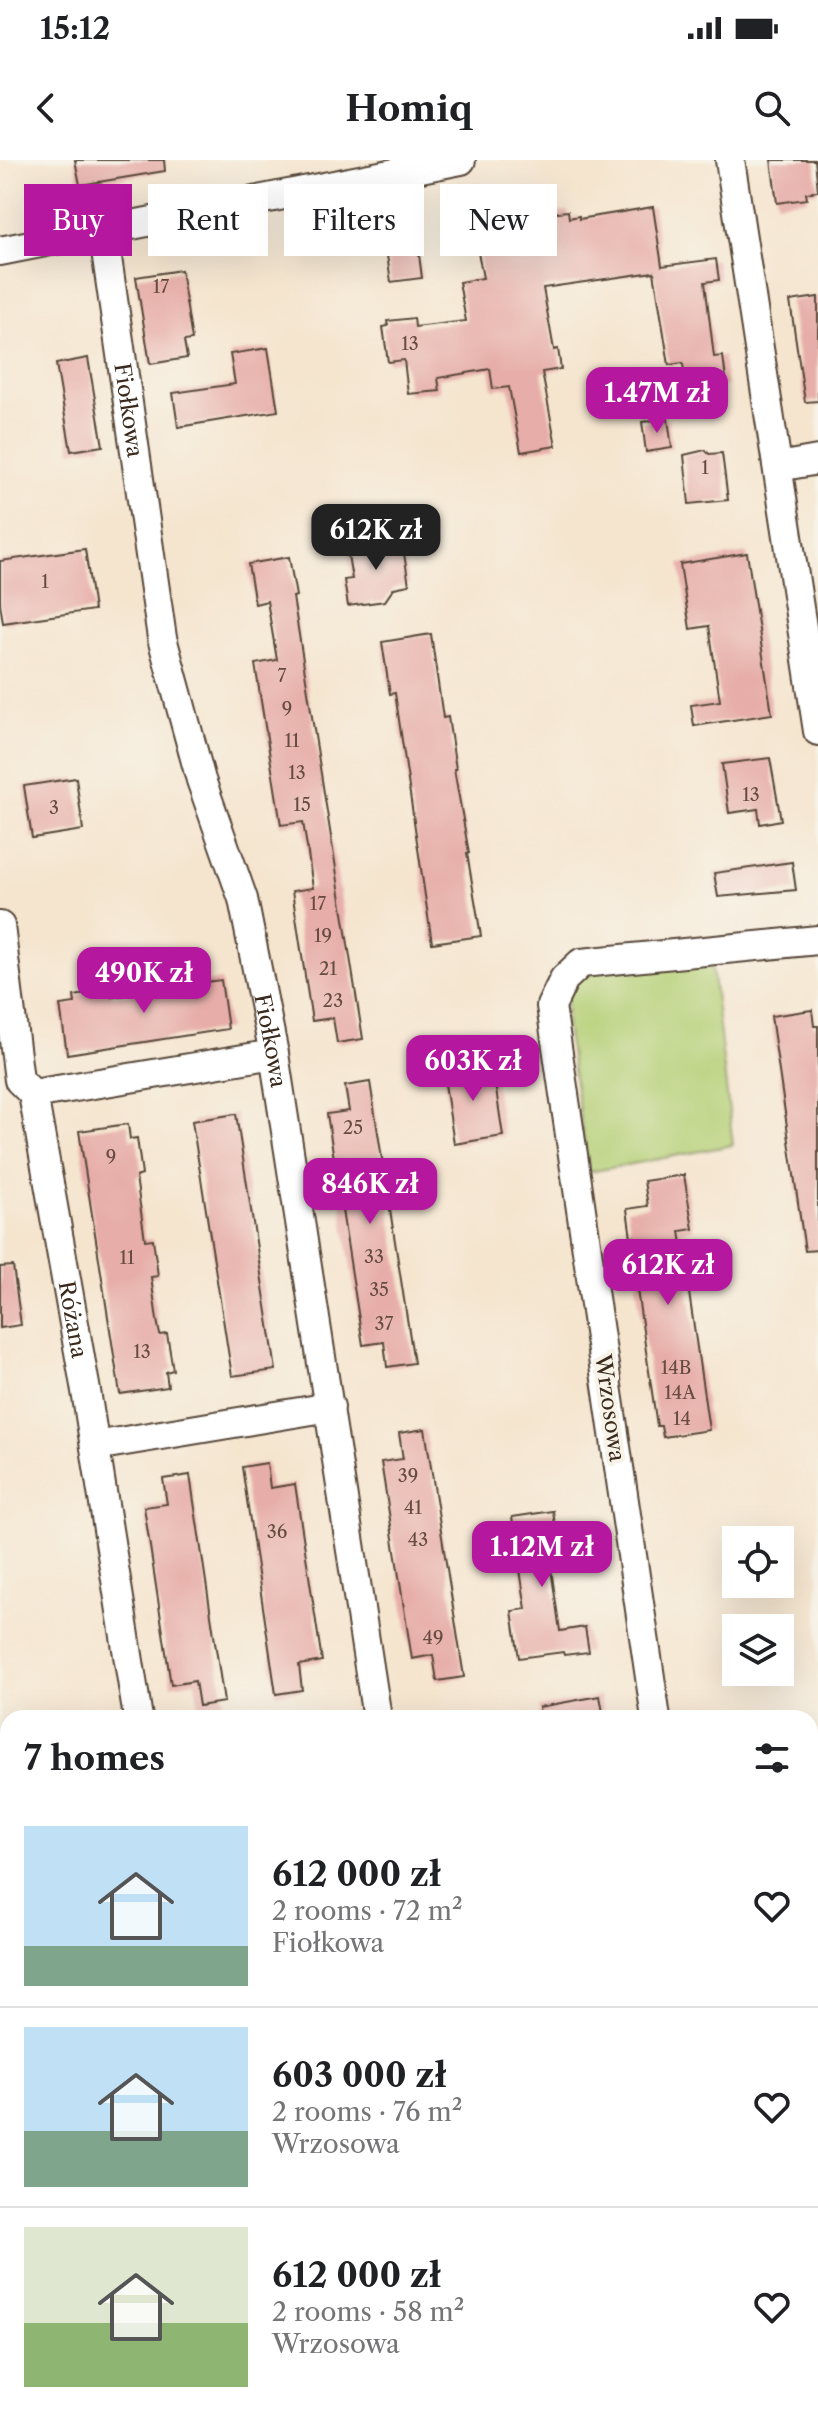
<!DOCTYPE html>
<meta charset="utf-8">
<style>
body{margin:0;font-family:"Libre Caslon Text",serif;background:#f6f6f6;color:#202124;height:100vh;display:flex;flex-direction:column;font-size:30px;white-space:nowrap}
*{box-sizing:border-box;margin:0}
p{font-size:26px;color:#757577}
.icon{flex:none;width:44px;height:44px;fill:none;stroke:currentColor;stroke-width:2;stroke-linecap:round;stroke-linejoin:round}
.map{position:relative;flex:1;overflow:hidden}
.sheet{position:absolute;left:0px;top:1550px;width:818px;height:714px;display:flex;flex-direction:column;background:#fff;border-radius:24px 24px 0 0;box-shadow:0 8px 32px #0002}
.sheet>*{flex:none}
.hud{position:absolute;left:24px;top:24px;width:770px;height:72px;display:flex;gap:16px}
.buttons{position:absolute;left:722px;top:1366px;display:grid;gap:16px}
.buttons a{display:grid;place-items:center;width:72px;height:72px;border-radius:0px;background:#fff;box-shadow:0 8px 32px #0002;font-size:40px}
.price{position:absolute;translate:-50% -68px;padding:0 18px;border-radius:16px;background:#b5179e;color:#fff;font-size:26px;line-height:52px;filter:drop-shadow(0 2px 4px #0008)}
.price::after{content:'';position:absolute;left:50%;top:48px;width:24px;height:18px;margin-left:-12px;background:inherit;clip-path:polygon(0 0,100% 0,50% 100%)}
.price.on{background:#222;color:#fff}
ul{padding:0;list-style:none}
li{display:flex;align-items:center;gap:24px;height:200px;padding:0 24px}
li+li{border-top:2px solid #e0e0e0}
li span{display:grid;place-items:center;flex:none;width:224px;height:160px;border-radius:0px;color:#555}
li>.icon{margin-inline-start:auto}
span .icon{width:96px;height:96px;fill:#fffc;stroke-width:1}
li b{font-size:34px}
h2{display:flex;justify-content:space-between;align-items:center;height:96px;padding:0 24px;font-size:34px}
.chip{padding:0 28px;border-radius:0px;background:#fff;box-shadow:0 8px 32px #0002;font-size:28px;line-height:72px}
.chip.on{background:#b5179e;color:#fff}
.status{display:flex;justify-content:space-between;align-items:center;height:56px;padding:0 40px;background:#fff;direction:ltr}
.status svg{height:22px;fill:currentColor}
header{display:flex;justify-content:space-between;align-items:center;height:104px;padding:0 24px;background:#fff;font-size:36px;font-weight:800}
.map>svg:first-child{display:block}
.green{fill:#b4cf75;stroke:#787c4a;stroke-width:2}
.building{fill:#e7aea9}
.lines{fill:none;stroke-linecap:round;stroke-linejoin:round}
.street-casing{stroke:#574639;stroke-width:32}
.street{stroke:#fff;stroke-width:28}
.labels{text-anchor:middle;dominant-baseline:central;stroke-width:8;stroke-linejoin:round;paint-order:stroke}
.number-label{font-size:18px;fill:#664b41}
.street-label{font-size:22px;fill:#3b2a1e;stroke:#f7f3e8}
</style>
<div class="status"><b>15:12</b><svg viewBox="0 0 49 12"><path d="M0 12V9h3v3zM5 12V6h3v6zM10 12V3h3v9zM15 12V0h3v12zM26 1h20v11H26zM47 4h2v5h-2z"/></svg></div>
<header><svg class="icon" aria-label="back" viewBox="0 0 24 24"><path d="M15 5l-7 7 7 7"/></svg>Homiq<svg class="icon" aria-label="search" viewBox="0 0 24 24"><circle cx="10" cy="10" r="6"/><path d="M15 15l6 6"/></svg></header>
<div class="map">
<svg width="818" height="2263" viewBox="0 0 818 2263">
<rect width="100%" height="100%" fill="#f7f3e8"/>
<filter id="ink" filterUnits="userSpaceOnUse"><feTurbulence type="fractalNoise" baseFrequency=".0125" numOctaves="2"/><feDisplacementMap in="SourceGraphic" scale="16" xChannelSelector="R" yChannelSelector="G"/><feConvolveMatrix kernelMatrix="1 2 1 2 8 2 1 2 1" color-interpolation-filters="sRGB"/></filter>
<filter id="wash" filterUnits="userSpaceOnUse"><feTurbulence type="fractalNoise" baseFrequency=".006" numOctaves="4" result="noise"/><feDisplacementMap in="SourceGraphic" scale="32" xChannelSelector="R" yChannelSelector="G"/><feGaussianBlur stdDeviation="1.8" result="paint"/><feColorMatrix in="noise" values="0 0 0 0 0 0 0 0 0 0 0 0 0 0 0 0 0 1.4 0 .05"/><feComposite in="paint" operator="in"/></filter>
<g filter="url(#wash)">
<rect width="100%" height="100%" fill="#f5e5cf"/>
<!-- green -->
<path class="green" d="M635,803L712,808L733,985L589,1012L566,867L567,835L584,812Z"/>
<g id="blocks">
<!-- building -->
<g class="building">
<path d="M75,0H164L165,11L80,25Z"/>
<path d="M771,0H815L818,31L806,33L807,39L777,43Z"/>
<path d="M653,47L662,106L716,99L719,120L705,122L714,197L723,196L727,226L686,232L683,203L669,205L654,112L543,128L554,190L558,189L561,209L542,212L556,286L521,292L509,227L493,229L490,209L438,218L440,231L408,234L404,200L388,202L383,167L388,166L387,161L414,158L415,167L466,161L459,122L483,118L476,82L539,71L538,59L548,58V53L568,51L569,58L579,56V59Z"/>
<path d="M416,71L422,118L391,122L384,75Z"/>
<path d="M181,110L192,180L184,181L187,198L150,204L136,117Z"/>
<path d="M818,137V241L805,242L790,141Z"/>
<path d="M268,188L278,251L178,267L173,233L235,224L230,194Z"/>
<path d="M88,198L103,286L71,291L56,204Z"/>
<path d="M668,259L672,288L646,292L642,262Z"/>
<path d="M705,290L709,294L722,293L728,340L689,344L684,295Z"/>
<path d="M390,377L403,387L409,425L394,428L385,441L348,446L344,420L352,419L347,389L375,385L374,379Z"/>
<path d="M85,389L94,450L3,463L0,443V401Z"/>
<path d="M747,393L772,554L694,566L691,545L720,541L709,466L690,469L680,404Z"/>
<path d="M289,397L296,436L293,437L363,879L337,883L333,858L312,861L292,731L313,728L307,687L303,662L281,665L255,504L277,500L267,441L255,444L248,404Z"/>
<path d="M431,474L443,558L448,557L456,609H454L469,693H467L481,776L432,783L395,533L390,534L382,482Z"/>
<path d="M770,598L781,660L760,664L758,649L729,653L722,604Z"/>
<path d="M76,618L83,670L32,678L24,626Z"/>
<path d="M792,702L796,730L718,737L714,713Z"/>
<path d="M205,815L206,822L221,820L228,869L67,894L60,845L75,843L74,836L111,830L112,837L147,832L169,828L168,821Z"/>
<path d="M812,850L814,866H818V1090L805,1091L771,856Z"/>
<path d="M492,903L503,976L454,984L443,910Z"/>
<path d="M370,922L414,1203L387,1207L384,1182L363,1185L327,954L349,951L345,926Z"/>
<path d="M236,954L276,1210L232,1216L192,961Z"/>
<path d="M128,964L130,979L137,978L142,1015L136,1017L145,1080L153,1079L158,1116L151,1117L157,1160L160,1175L167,1174L173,1210L166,1212L168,1227L120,1234L79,971Z"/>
<path d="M684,1015L693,1069L680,1071L709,1270L663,1277L661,1266H657L636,1123H639L634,1077L631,1078L627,1049L648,1046L644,1021Z"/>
<path d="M13,1106L21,1165L0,1168V1107Z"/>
<path d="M425,1269L464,1517L437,1521L433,1495L412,1499L381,1302L403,1299L399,1273Z"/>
<path d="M267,1303L270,1328L295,1324L322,1501L299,1505L302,1530L276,1534L242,1307Z"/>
<path d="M190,1315L224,1542L199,1546L195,1521L171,1525L144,1347L167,1344L163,1319Z"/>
<path d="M553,1351L555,1365L562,1363L566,1394L560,1395L562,1408L551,1409L560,1471L585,1467L589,1492L564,1495L563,1492L519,1498L512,1451L526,1449L512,1357Z"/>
<path d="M600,1536L604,1558H540L539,1547Z"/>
</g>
</g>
</g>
<g filter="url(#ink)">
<use href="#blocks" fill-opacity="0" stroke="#574639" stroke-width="2"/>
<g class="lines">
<!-- street casing -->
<g class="street-casing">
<g id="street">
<path d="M730,0L818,571"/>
<path id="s1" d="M103,70L162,478L201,620L243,739L274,894L377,1558"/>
<path d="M0,91L461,0"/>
<path d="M778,307L818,300"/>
<path id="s2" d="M0,766L19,920L33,934L86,1231L138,1558"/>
<path d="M33,934L274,894"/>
<path d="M95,1286L330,1247"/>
<path d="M656,1558L551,846L564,819L581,803L818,780"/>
<path d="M810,1890H818"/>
<path d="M0,1914H8"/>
</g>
</g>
<!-- street -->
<use href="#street" class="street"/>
</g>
</g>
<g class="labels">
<!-- number labels -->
<g class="number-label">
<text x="161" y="127">17</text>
<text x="410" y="184">13</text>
<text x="705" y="308">1</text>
<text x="45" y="422">1</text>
<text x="282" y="516">7</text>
<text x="287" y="549">9</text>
<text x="292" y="581">11</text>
<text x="297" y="613">13</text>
<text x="751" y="635">13</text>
<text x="302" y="645">15</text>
<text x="54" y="648">3</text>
<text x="318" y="744">17</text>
<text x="323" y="776">19</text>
<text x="328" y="809">21</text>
<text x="333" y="841">23</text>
<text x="353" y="968">25</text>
<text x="111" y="997">9</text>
<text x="374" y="1097">33</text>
<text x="127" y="1098">11</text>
<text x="379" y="1130">35</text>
<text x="384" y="1164">37</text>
<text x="142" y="1192">13</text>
<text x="676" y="1208">14B</text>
<text x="680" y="1233">14A</text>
<text x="682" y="1259">14</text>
<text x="408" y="1316">39</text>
<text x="413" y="1348">41</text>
<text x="277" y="1372">36</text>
<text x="418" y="1380">43</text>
<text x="433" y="1478">49</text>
</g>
<!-- street labels -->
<g class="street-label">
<text stroke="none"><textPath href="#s1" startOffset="182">Fiołkowa</textPath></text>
<text stroke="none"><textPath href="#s1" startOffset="830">Fiołkowa</textPath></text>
<text stroke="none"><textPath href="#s2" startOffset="404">Różana</textPath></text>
<text transform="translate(610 1248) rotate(82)">Wrzosowa</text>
</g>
</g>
</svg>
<div class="buttons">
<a><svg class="icon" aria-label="locate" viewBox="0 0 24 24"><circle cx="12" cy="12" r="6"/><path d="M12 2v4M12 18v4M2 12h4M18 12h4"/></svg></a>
<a><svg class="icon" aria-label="layers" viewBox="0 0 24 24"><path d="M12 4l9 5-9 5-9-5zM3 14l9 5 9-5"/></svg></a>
</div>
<b class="price" style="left:657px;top:275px">1.47M zł</b>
<b class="price on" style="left:376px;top:412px">612K zł</b>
<b class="price" style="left:144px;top:855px">490K zł</b>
<b class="price" style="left:473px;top:943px">603K zł</b>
<b class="price" style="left:370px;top:1066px">846K zł</b>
<b class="price" style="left:668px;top:1147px">612K zł</b>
<b class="price" style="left:542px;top:1429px">1.12M zł</b>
<div class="hud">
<a class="chip on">Buy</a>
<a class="chip">Rent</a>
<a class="chip">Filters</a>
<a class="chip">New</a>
</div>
<section class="sheet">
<h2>7 homes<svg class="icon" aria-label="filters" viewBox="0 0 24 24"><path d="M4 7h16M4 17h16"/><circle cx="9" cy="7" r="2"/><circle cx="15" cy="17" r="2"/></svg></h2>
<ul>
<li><span style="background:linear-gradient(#bfe0f5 75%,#7fa58c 0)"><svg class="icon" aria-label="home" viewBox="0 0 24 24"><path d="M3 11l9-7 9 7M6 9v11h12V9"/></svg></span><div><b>612 000 zł</b><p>2 rooms · 72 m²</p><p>Fiołkowa</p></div><svg class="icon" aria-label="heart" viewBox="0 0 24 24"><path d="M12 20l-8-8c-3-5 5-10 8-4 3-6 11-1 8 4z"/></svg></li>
<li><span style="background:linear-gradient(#bfe0f5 65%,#7fa58c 0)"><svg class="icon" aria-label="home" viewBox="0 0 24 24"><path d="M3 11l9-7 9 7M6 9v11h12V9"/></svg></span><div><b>603 000 zł</b><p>2 rooms · 76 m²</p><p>Wrzosowa</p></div><svg class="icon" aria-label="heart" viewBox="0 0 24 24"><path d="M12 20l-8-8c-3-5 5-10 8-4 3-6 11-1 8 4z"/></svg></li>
<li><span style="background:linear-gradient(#dfe7d0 60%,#8fb573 0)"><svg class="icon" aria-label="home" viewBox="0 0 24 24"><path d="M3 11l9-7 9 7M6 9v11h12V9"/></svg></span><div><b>612 000 zł</b><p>2 rooms · 58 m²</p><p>Wrzosowa</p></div><svg class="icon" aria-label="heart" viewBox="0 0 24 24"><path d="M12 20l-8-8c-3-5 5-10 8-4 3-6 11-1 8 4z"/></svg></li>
</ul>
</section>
</div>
